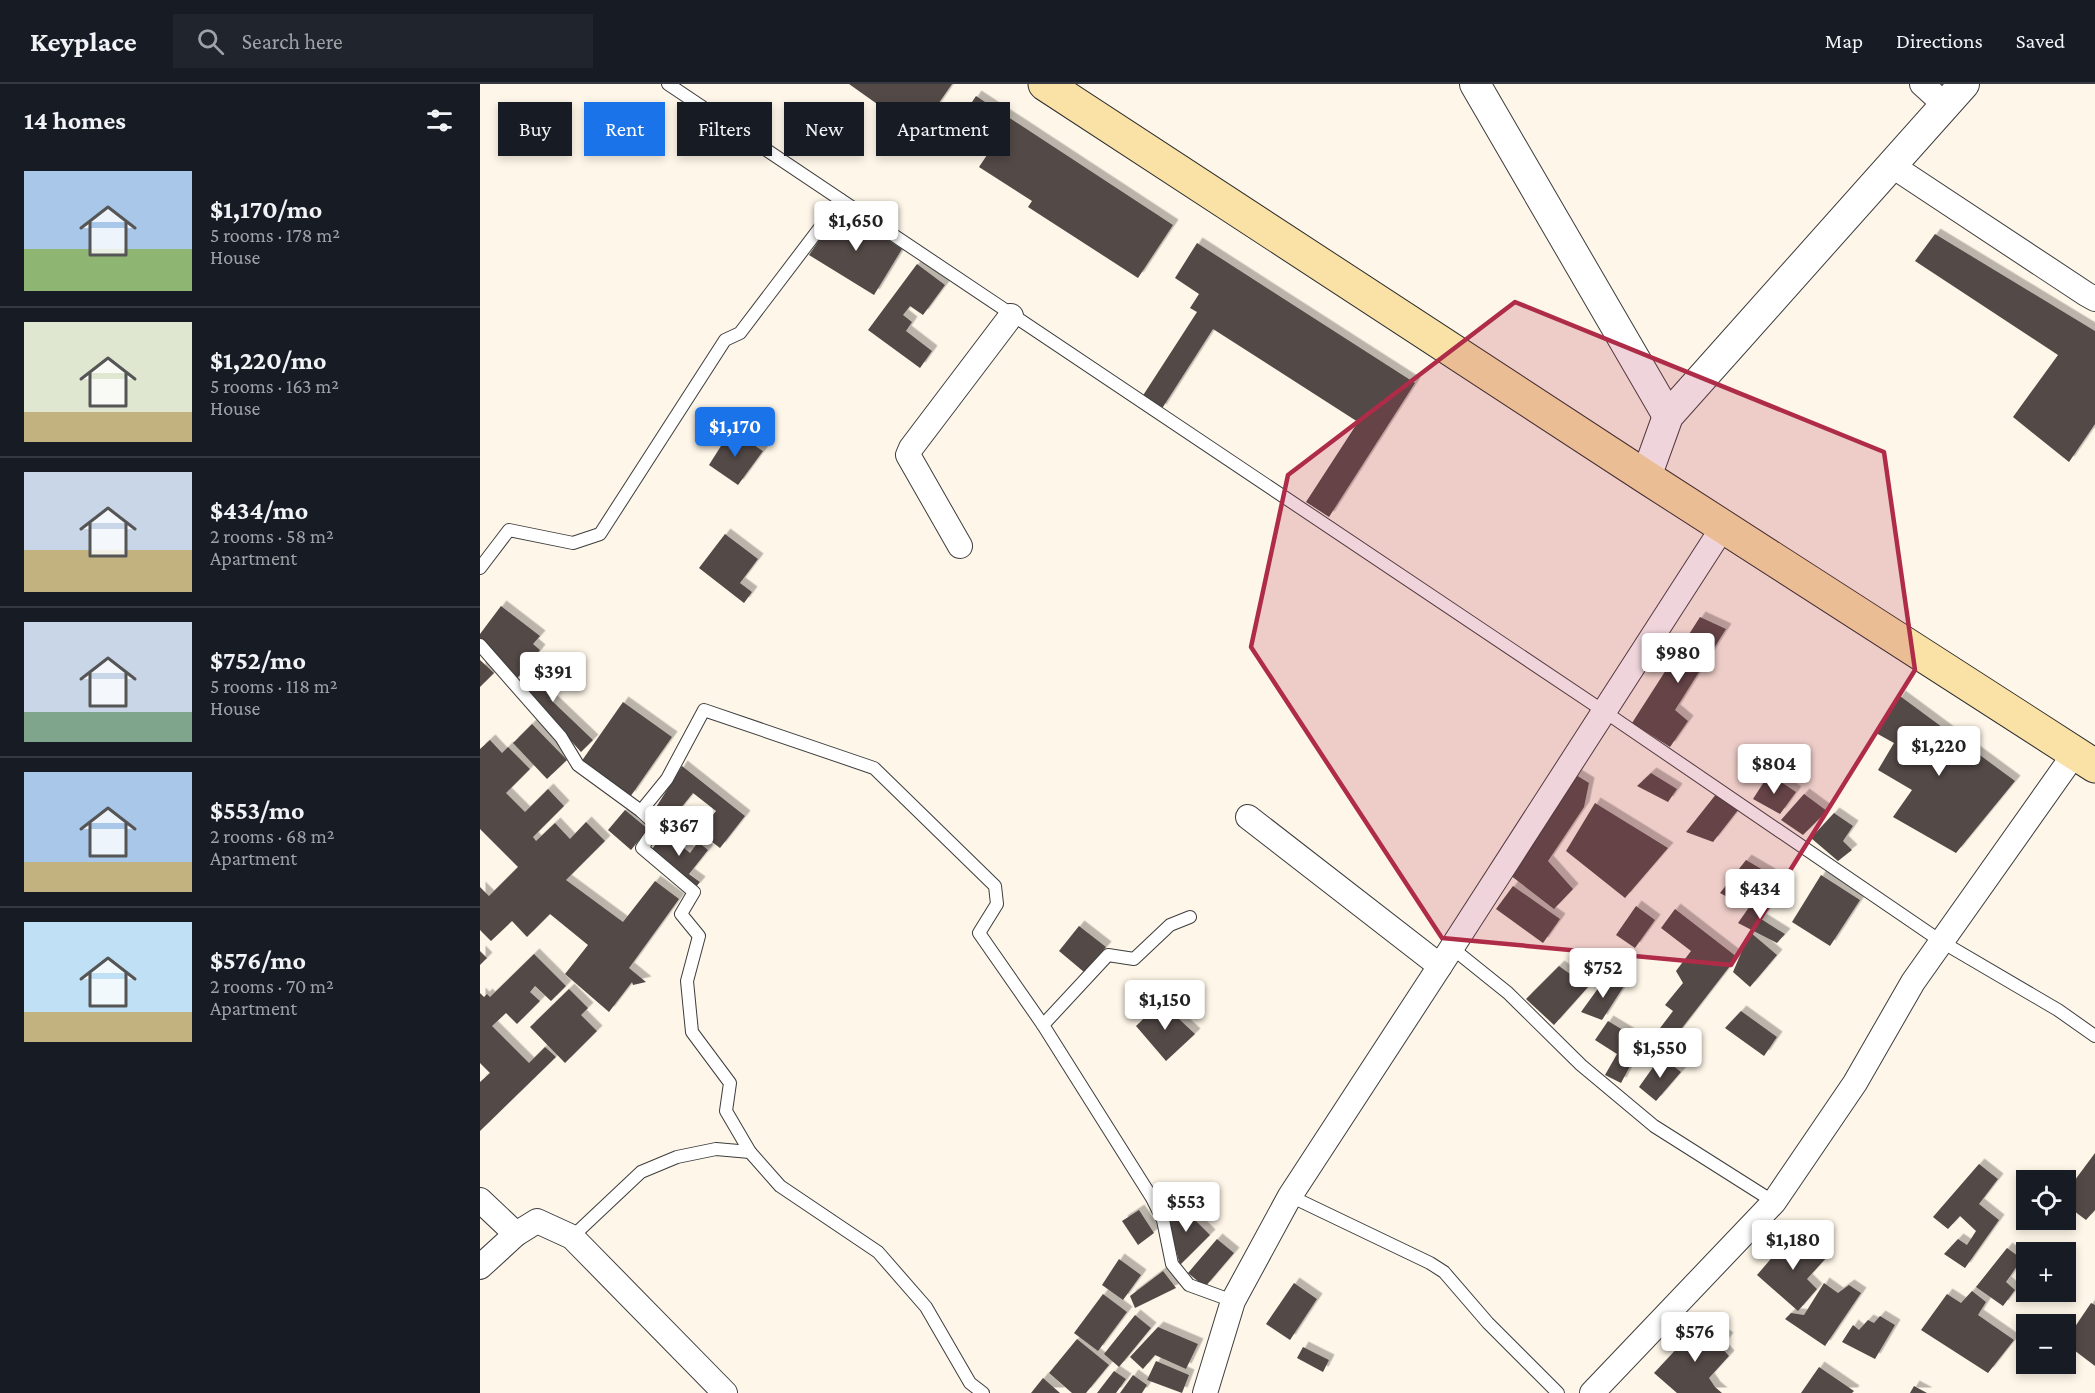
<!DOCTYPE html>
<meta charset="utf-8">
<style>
body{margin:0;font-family:"Crimson Pro",serif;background:#20242c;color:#f1f3f6;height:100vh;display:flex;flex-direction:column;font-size:22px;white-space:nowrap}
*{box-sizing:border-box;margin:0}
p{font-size:20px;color:#9ea1a6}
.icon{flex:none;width:33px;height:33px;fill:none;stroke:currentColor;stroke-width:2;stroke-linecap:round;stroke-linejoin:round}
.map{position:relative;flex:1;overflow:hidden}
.drawer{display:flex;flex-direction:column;background:#171b24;width:480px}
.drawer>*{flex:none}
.banner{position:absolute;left:18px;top:18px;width:570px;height:54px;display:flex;gap:12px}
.tools{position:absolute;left:1536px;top:1086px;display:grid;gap:12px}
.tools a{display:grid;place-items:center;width:60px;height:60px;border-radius:0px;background:#171b24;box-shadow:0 3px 9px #0003;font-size:30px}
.price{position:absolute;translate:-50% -51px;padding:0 14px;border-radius:6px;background:#fff;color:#222;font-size:20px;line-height:39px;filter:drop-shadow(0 2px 3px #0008)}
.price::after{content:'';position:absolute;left:50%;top:36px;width:18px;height:14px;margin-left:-9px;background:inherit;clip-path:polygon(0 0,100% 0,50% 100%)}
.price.active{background:#1a73e8;color:#fff}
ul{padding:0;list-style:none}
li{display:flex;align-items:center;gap:18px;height:150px;padding:0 24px}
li+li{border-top:2px solid #363941}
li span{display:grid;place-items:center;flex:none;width:168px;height:120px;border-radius:0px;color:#555}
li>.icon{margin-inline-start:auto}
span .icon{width:72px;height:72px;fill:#fffc;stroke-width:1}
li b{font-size:26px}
h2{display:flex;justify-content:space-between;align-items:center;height:72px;padding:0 24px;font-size:26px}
.chip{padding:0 21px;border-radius:0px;background:#171b24;box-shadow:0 3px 9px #0003;font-size:21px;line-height:54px}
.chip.active{background:#1a73e8;color:#fff}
header{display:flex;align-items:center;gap:36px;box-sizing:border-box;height:84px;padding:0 30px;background:#171b24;border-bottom:2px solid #363941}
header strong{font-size:28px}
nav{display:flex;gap:33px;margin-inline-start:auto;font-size:21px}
.search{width:420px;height:54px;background:#20242c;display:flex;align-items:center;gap:15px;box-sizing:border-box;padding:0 21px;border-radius:0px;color:#9ea1a6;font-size:22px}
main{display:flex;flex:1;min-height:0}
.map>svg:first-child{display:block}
.building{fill:#524947;filter:url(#shadow)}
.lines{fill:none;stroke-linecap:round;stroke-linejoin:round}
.service-casing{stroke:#3d3d3d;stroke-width:14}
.minor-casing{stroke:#3d3d3d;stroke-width:26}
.tertiary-casing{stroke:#3d3d3d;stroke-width:32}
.secondary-casing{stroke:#2c2c2c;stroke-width:35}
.service{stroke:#fff;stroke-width:12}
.minor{stroke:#fff;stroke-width:24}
.tertiary{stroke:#fff;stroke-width:30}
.secondary{stroke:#fae2a7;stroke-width:33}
.marked{fill:#af2c49;fill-opacity:0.2;stroke:#af2c49;stroke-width:4.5;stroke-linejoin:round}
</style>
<header>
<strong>Keyplace</strong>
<div class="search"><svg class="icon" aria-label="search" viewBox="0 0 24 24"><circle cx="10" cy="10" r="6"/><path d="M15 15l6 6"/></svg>Search here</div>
<nav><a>Map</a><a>Directions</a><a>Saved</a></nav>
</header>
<main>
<section class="drawer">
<h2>14 homes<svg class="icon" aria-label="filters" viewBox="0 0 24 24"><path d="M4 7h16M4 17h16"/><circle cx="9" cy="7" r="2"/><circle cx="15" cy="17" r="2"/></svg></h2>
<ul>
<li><span style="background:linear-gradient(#a9c7e8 65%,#8fb573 0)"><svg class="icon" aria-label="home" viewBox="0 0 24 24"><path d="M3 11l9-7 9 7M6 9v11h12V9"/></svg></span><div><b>$1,170/mo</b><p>5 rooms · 178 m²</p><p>House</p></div></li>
<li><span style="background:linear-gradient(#dfe7d0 75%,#c2b280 0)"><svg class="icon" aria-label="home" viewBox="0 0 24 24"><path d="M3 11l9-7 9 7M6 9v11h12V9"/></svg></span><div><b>$1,220/mo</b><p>5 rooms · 163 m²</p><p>House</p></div></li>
<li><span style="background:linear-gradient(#c9d6e8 65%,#c2b280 0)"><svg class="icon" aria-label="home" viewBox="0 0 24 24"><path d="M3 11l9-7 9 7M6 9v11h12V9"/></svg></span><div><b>$434/mo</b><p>2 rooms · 58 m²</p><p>Apartment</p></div></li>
<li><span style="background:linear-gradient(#c9d6e8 75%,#7fa58c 0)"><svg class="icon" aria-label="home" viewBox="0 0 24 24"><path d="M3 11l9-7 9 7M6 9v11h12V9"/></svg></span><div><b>$752/mo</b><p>5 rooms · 118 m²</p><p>House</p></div></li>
<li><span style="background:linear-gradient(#a9c7e8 75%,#c2b280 0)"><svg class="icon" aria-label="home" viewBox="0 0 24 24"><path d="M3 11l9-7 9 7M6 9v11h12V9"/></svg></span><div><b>$553/mo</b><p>2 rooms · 68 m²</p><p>Apartment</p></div></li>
<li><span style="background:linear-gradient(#bfe0f5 75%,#c2b280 0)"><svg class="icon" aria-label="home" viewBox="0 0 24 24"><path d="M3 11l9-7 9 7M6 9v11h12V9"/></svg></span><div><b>$576/mo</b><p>2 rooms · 70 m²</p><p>Apartment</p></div></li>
</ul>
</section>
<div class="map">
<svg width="1615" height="1309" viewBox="0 0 1615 1309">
<defs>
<filter id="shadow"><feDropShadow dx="5.5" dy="-5.5" stdDeviation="0" flood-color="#0004"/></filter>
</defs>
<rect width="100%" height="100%" fill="#fef6e8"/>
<!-- building -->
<g class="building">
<path d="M369,0H472L438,49Z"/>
<path d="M496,12L693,141L658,194L548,123L552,117L499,83L509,68L474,45Z"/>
<path d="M360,125L422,165L394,211L329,171Z"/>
<path d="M1455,150L1615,247V340L1589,378L1533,333L1578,271L1435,177Z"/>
<path d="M717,159L935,299L849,433L826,418L878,338L733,245L681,326L662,313L717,228L710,224L719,210L695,194Z"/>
<path d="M437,180L465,201L443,231L430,222L423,231L432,238L426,247L452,267L440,284L388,246Z"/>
<path d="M251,346L283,367L258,401L229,381Z"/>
<path d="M245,450L278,475L260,499L272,508L264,519L219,484Z"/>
<path d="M21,522L60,552L53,560L60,566L36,596L0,554V550Z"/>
<path d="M1220,533L1246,545L1195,626L1208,637L1190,663L1152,639Z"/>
<path d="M0,576L14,589L0,603Z"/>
<path d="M58,576L85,599L70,615L113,656L101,668L41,601Z"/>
<path d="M1420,612L1535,697L1476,769L1413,733L1432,706L1398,686L1414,659L1396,649Z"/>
<path d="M143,618L192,653L150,713L101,678Z"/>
<path d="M52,640L87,676L67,695L33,659Z"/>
<path d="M10,656L22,669L28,663L50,685L26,709L45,728L68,705L84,722L53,753L56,757L75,739L90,755L106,738L125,757L86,796L143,838L175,797L199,815L149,884L166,898L153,901L152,898L129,928L85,890L108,861L70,830L47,853L32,837L11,857L0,846V803L9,812L38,783L0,745V665Z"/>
<path d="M202,682L265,732L240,764L219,748L236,727L213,709L188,740L173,728Z"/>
<path d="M1171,689L1197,705L1188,718L1157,702Z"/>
<path d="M1289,690L1316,708L1300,730L1273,715Z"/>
<path d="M1096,691L1109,699L1104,723L1068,777L1093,805L1074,825L1030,791Z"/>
<path d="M1237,709L1258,726L1233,758L1206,748Z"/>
<path d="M1324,710L1347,727L1323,751L1301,736Z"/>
<path d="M1115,719L1188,764L1145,814L1086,767Z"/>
<path d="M145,726L168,745L151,766L128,746Z"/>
<path d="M1354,729L1373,742L1363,757L1372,766L1358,777L1331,754Z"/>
<path d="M185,748L210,769L218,758L228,766L209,790L220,798L215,804L169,769Z"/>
<path d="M1266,776L1290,790L1264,822L1240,809Z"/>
<path d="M1341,791L1380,816L1350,862L1312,838Z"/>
<path d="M1033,802L1080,835L1063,859L1016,825Z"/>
<path d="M1279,809L1292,821L1281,835L1305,850L1297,859L1258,839Z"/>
<path d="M1156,822L1175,836L1155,864L1136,851Z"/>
<path d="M1195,825L1257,873L1185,966L1171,956L1193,927L1185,921L1203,899L1196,887L1211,867L1181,844Z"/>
<path d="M599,842L626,863L604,888L579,867Z"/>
<path d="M1270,848L1297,871L1270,903L1253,888Z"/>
<path d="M0,867L7,874L0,881Z"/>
<path d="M54,870L86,902L71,917L55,902L50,908L60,917L37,940L26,929L12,942L49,979L65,963L76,973L0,1047V998L10,989L0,979V909L4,913L7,910L10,913Z"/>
<path d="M1079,882L1108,903L1074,941L1046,915Z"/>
<path d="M1127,892L1144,902L1122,936L1101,928Z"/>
<path d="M89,905L108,924L101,931L117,947L85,979L50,943Z"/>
<path d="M681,918L715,950L686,977L656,942Z"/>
<path d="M1261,927L1297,953L1284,972L1245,944Z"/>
<path d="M1128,937L1163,958L1141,999L1125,991L1137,970L1115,956Z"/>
<path d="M1181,972L1201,988L1176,1017L1159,1003Z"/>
<path d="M1615,1069V1126L1606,1136L1586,1121V1108Z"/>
<path d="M1499,1080L1518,1095L1499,1120L1519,1136L1485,1184L1464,1170L1478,1155L1487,1161L1496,1147L1480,1132L1468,1145L1453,1133Z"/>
<path d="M700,1121L730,1151L700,1181L687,1134Z"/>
<path d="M659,1126L674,1149L658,1161L642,1137Z"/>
<path d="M1315,1147L1346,1174L1327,1195L1337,1205L1318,1227L1277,1191Z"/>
<path d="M737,1155L754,1169L725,1203L708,1189Z"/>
<path d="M1527,1164L1542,1175L1526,1198L1535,1206L1523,1222L1496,1203Z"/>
<path d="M639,1175L661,1191L643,1216L622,1201Z"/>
<path d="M683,1187L696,1204L655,1224L650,1212Z"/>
<path d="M814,1199L837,1215L810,1256L786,1240Z"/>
<path d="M1344,1199L1358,1209L1369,1201L1381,1209L1345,1262L1305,1235L1311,1229L1324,1231Z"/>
<path d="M1492,1207L1506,1218L1498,1231L1534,1256L1508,1289L1441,1246L1467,1210L1481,1219Z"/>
<path d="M623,1210L647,1228L618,1267L594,1249Z"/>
<path d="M1611,1219L1615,1221V1282L1586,1260V1256Z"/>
<path d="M655,1231L671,1244L639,1283L624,1270Z"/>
<path d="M1400,1232L1415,1241L1395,1275L1362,1258L1373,1241L1379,1246L1388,1236L1394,1239Z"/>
<path d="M1231,1242L1248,1254L1241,1263L1249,1272L1229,1294L1235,1303L1242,1309H1197L1174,1289L1217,1243L1224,1247Z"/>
<path d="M678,1243L718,1260L706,1285L675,1271L663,1285L650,1273Z"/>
<path d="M597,1255L629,1281L606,1309H592L569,1289Z"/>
<path d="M823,1263L849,1276L843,1288L817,1274Z"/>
<path d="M676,1277L709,1291L702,1309L667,1296Z"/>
<path d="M1339,1283L1374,1307L1372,1309H1321Z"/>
<path d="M634,1287L646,1295L636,1309H617Z"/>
<path d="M653,1291L667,1301L662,1309H640Z"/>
<path d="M563,1294L580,1309H551Z"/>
<path d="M1434,1302L1447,1309H1430Z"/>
</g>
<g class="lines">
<!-- service casing -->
<g class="service-casing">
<g id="service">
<path d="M188,0L1125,628L1462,858L1578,926L1615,952"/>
<path d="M0,484L29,446L93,459L120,450L245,256L260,249L361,116"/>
<path d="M0,561L81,653L98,681L161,727L177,742L162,764L214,808L201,830L219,852L207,897L212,948L250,999L246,1027L270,1068L300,1102L398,1168L446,1223L490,1299L503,1309"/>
<path d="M161,727L187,695L224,626L394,684L515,802L517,820L499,849L563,941L672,1114L683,1136L692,1180L709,1201L753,1217"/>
<path d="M972,864L1028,909L1101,981L1174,1042L1294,1118"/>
<path d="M563,941L628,871L654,875L690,841L710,833"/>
<path d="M810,1112L950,1179L964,1188L1008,1239L1078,1309"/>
<path d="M92,1153L161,1088L197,1073L236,1065L270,1068"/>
</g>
</g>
<!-- minor casing -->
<g class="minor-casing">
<g id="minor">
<path d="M1442,0L1465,21"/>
<path d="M1411,81L1606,210L1615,215"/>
<path d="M480,462L428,371L431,364L531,232"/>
<path d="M768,733L960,882"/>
<path d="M0,1116L36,1150"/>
<path d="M0,1183L36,1150L57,1137L92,1153L245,1309"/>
<path d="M725,1309L753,1217L810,1112L960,882L1243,443"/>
<path d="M1112,1309L1294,1118L1375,999L1433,898L1595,669"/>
</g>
</g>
<!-- tertiary casing -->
<g class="tertiary-casing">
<g id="tertiary">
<path d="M995,0L1188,332"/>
<path d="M1166,393L1188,332L1484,0"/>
</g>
</g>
<!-- secondary casing -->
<g class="secondary-casing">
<path id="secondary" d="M565,0L1166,393L1615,682"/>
</g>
<!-- service -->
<use href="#service" class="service"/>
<!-- minor -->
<use href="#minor" class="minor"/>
<!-- tertiary -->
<use href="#tertiary" class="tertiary"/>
<!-- secondary -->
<use href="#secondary" class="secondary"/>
</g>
<!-- marked area -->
<path class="marked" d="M1035,218L1404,368L1435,586L1251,881L962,854L771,563L808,391Z"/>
</svg>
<div class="tools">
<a><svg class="icon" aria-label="locate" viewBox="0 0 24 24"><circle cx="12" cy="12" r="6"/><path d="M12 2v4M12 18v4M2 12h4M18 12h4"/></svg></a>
<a>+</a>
<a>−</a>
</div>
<b class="price" style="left:376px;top:168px">$1,650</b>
<b class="price active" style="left:255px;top:374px">$1,170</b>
<b class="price" style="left:1198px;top:600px">$980</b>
<b class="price" style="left:73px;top:619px">$391</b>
<b class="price" style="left:1459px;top:693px">$1,220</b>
<b class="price" style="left:1294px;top:711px">$804</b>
<b class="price" style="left:199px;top:773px">$367</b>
<b class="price" style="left:1280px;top:836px">$434</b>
<b class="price" style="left:1123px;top:915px">$752</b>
<b class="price" style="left:685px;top:947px">$1,150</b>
<b class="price" style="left:1180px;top:995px">$1,550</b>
<b class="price" style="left:706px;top:1149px">$553</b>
<b class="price" style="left:1313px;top:1187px">$1,180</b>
<b class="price" style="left:1215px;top:1279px">$576</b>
<div class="banner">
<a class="chip">Buy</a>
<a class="chip active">Rent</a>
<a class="chip">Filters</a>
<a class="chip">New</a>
<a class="chip">Apartment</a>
</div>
</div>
</main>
